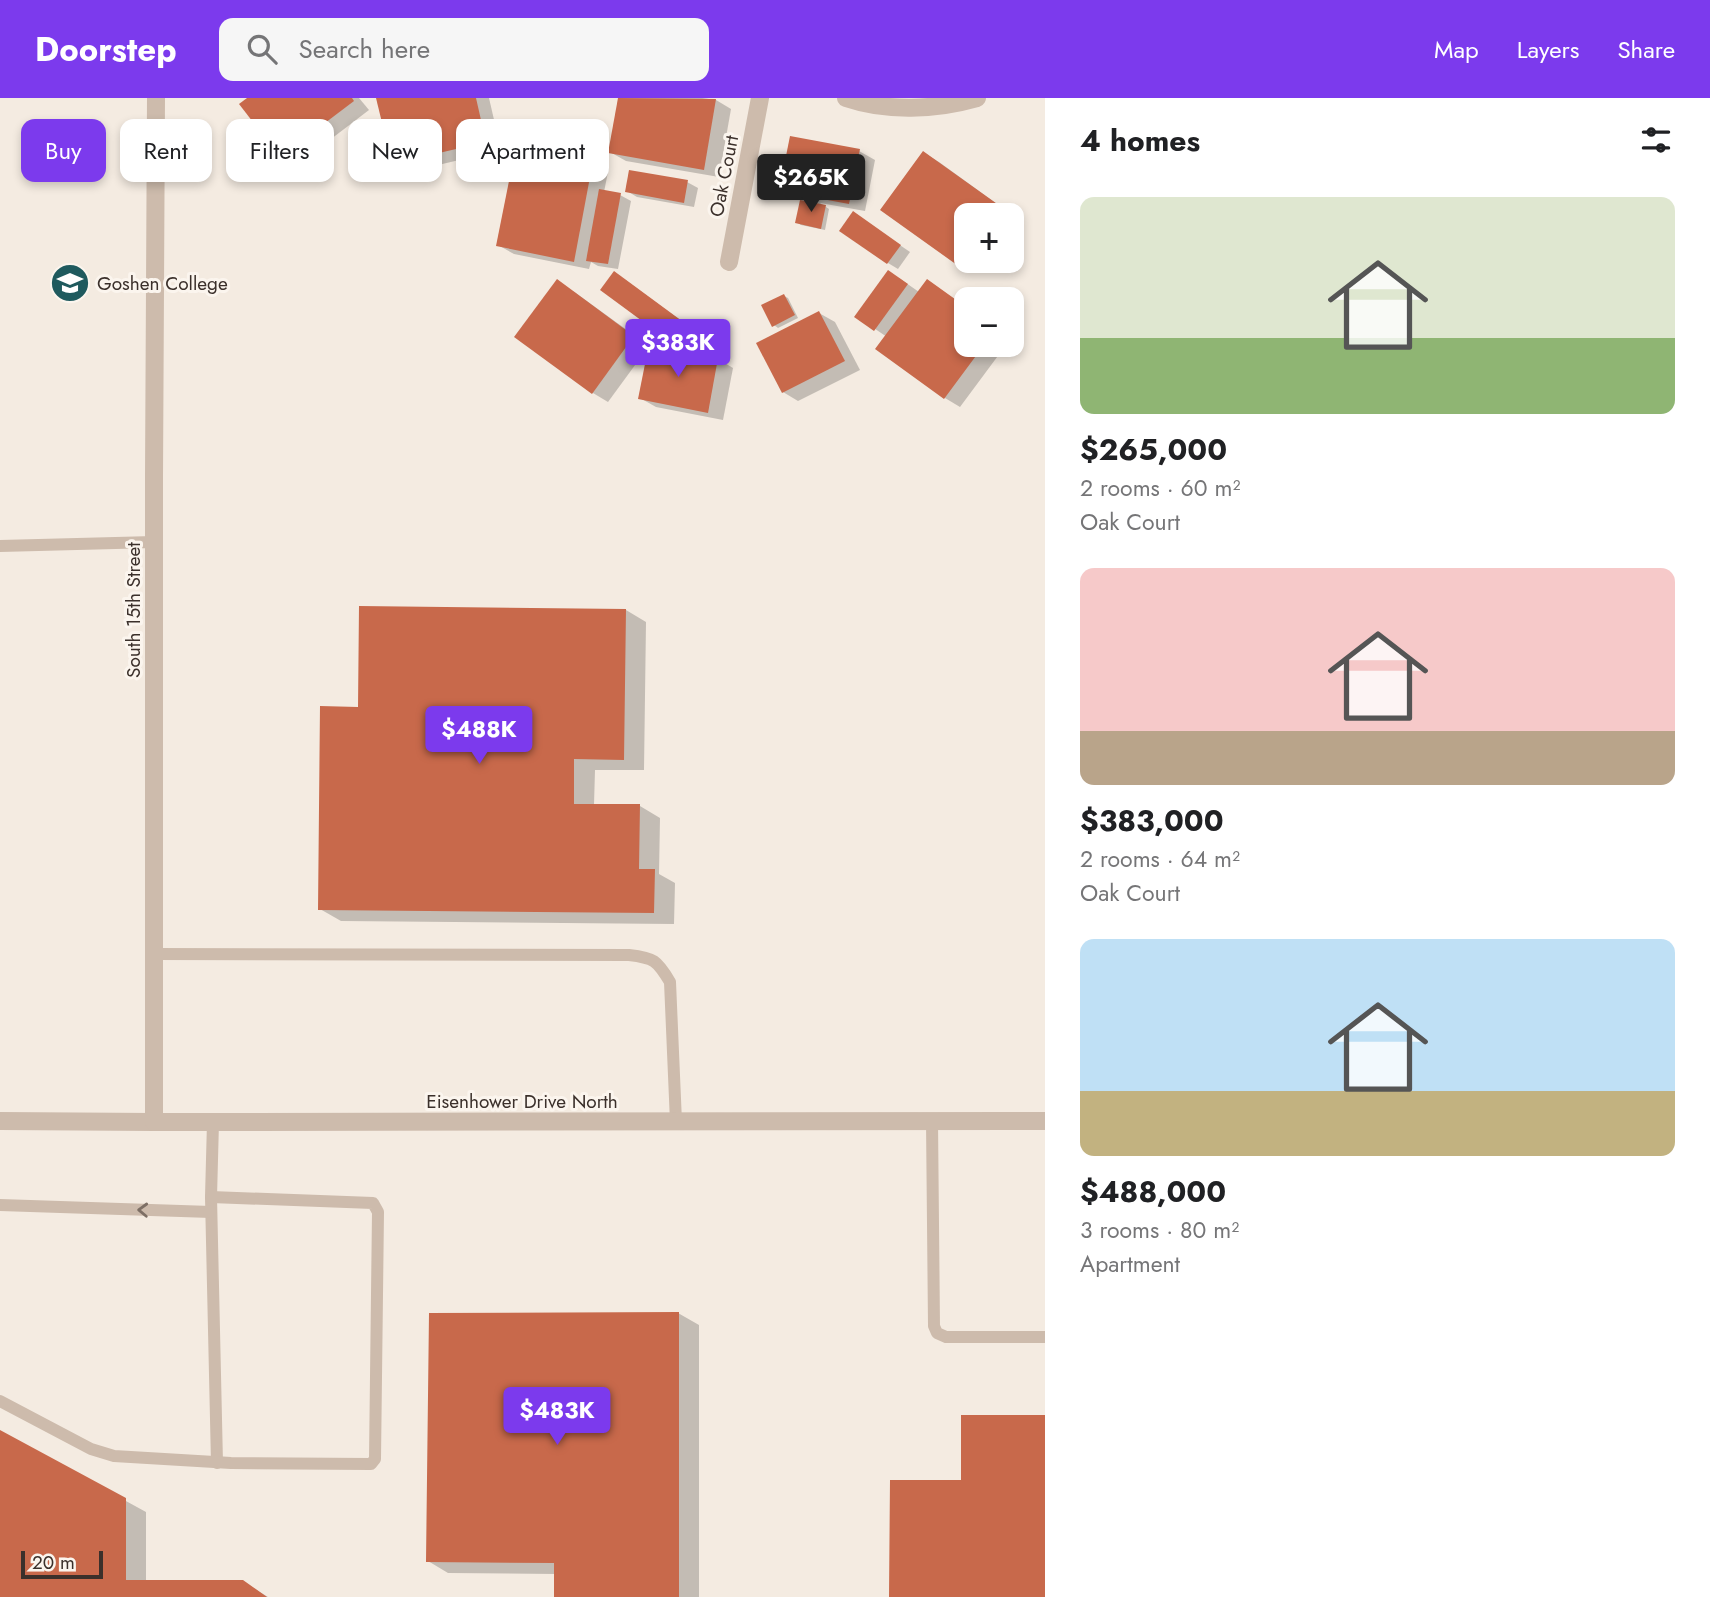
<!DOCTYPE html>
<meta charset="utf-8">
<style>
body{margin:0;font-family:Jost,sans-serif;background:#f6f6f6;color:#202124;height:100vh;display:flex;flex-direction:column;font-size:26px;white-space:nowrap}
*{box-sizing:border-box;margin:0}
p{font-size:23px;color:#757577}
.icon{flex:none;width:38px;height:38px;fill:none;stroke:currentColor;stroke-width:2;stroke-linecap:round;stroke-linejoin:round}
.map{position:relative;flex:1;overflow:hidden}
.sheet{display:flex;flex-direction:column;background:#fff;width:665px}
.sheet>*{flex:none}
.banner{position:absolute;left:21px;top:21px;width:665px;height:63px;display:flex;gap:14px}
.tools{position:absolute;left:954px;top:105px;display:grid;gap:14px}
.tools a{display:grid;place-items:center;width:70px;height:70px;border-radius:14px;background:#fff;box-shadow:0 4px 10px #0003;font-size:35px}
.scale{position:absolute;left:21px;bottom:18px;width:82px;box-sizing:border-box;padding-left:7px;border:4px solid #3b302b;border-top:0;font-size:19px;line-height:24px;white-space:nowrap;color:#3b302b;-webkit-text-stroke:5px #fbf5ee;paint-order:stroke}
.price{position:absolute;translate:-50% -60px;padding:0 16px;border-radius:7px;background:#7c3aed;color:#fff;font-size:23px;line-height:46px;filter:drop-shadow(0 2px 4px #0008)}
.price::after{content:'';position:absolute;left:50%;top:42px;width:21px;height:16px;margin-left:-10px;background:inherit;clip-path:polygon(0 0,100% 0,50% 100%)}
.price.on{background:#222;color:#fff}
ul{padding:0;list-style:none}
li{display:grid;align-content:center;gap:14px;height:371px;padding:0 35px}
li span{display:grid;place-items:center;height:217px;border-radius:14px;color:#555}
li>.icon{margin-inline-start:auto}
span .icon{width:126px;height:126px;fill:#fffc;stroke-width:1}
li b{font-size:30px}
h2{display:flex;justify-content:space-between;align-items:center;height:84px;padding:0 35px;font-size:30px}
.tag{padding:0 24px;border-radius:14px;background:#fff;box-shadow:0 4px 10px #0003;font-size:24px;line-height:63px}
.tag.on{background:#7c3aed;color:#fff}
header{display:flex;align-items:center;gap:42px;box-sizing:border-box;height:98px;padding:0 35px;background:#7c3aed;color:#fff}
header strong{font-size:33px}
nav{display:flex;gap:38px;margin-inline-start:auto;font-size:24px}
.search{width:490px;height:63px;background:#f6f6f6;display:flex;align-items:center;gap:18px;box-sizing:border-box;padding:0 24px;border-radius:14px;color:#757577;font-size:26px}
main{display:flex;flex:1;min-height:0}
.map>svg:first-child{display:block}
.shadow{fill:#0003}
.building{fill:#c8694b}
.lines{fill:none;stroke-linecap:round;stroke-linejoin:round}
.service{stroke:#cdbbac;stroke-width:12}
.minor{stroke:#cdbbac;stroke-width:18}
.tertiary{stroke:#cdbbac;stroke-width:18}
.oneway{stroke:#7d6f65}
.labels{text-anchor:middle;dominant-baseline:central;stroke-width:6;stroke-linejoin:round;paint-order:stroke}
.street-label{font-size:19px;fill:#3b302b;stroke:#fbf5ee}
.poi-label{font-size:19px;fill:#3b302b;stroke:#fbf5ee;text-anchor:start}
</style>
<header>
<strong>Doorstep</strong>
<div class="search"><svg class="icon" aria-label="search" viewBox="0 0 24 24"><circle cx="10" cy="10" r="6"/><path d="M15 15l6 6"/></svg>Search here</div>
<nav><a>Map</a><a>Layers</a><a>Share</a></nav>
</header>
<main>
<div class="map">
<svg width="1045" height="1499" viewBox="0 0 1045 1499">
<rect width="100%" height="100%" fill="#f4ebe1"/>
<!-- shadow -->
<g class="shadow">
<path d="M249,0H359L369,12L297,67L281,58Z"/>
<path d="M378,0H489L501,52L409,74L393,65Z"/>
<path d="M620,0H702L716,2L731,11L719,79L626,63L610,54Z"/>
<path d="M518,45L594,60L609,69L604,94L620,97L631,103L618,171L598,168L591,164L589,171L514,156L498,147Z"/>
<path d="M859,53L875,62L865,113L820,105L829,111L825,132L801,127L797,124L801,102L797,101L781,92Z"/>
<path d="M924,55L939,64L1015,119L1012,123V117H966V163H982L974,175L958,166L883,112Z"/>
<path d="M687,84L698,90L694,109L637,99L627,93Z"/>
<path d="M863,122L910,154L898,171L888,165Z"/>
<path d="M899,180L919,194L927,183L966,209V247H1006L960,309L945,300L878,251L887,239L856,218Z"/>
<path d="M624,181L695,233L683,249L673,244Z"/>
<path d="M573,193L649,248L608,304L593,295Z"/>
<path d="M784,198L788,200L798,220L778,230L774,227Z"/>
<path d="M819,215L835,224L860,272L798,303L783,294Z"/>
<path d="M650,248L718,261L733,270L723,322L656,309L640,300Z"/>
<path d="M626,512L646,524L644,672H595L594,707L640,708L660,720L659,776L675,785L674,826L341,823L320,811L360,611Z"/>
<path d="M678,1215L699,1227V1499H556V1476L448,1475L428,1463Z"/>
<path d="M0,1334L146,1414V1483H242L268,1499H0Z"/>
</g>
<!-- building -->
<g class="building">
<path d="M247,0H352L354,3L280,59L239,6Z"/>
<path d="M376,0H476L486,44L392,66Z"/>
<path d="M618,0L716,1L704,72L608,55Z"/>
<path d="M790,38L860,51L849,106L779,93Z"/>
<path d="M517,43L594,58L574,164L496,148Z"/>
<path d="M923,53L1000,108L994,117H966V155L957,167L880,112Z"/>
<path d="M629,72L688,82L684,105L625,94Z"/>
<path d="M599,91L621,95L608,166L586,163Z"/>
<path d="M800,102L826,107L821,131L795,125Z"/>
<path d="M853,113L901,147L887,166L839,133Z"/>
<path d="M888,172L908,186L874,233L854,219Z"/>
<path d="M614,173L686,226L672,245L600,192Z"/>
<path d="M557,181L634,238L592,296L514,239Z"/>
<path d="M927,181L966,209V247H984L944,301L875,251Z"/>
<path d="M784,196L795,217L772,229L761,207Z"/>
<path d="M819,213L845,263L782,295L756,245Z"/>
<path d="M649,246L718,260L708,315L638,301Z"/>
<path d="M359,508L626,511L624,662L574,661V706H640L639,771H655L654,815L318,812L320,608L358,609Z"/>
<path d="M679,1214V1499H554V1465L426,1464L429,1215Z"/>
<path d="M961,1317H1045V1499H889L890,1382H961Z"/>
<path d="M0,1332L126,1400V1482H243L267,1499H0Z"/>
</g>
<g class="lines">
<!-- service -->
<g class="service">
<path d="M0,448L154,444"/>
<path d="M154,856L629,857C654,860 657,862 670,884L676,1024"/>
<path d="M932,1023L934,1228L937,1235L946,1239H1045"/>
<path d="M211,1099L217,1365"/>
<path d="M0,1107L211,1114"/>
<path d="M0,1303L91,1351L114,1358L231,1365L371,1366L375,1361L378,1114L373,1105L211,1099L213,1024"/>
</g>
<!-- minor -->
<g class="minor">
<path d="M846,0C887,14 935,12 977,0"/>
<path d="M729,164L760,0"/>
<path d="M0,1023L154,1024"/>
</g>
<!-- tertiary -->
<path class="tertiary" d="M156,0L154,380V1024L1045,1023"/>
</g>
<!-- one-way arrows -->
<defs><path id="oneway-chevron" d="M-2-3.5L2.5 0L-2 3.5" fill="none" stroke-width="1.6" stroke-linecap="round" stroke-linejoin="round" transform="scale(1.75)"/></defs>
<use class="oneway" href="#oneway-chevron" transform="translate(143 1112) rotate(-178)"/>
<!-- icons -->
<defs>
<g id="university-disc" transform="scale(2.0125)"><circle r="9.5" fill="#1f5a5e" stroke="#fbf5ee"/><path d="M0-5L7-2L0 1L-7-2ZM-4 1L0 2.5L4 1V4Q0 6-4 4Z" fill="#fff"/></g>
</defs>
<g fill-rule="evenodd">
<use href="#university-disc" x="70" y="185"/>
</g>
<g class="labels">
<!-- street labels -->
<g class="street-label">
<text transform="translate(724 78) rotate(-79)">Oak Court</text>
<text transform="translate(133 512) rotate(-90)">South 15th Street</text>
<text x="522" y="1003">Eisenhower Drive North</text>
</g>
<!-- poi labels -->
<g class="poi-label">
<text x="97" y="185">Goshen College</text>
</g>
</g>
</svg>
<div class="tools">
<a>+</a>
<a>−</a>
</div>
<div class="scale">20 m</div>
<b class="price on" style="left:811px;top:116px">$265K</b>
<b class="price" style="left:678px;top:281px">$383K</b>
<b class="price" style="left:479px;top:668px">$488K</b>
<b class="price" style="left:557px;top:1349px">$483K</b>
<div class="banner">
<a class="tag on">Buy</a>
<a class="tag">Rent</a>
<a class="tag">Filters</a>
<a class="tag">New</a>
<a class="tag">Apartment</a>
</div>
</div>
<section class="sheet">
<h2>4 homes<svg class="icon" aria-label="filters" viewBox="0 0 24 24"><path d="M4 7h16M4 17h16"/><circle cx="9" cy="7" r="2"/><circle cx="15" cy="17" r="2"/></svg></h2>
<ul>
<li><span style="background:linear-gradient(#dfe7d0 65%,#8fb573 0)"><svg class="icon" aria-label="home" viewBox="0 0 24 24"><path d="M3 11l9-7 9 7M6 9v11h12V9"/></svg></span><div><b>$265,000</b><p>2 rooms · 60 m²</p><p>Oak Court</p></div></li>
<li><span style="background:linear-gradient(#f6c9c9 75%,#b9a48a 0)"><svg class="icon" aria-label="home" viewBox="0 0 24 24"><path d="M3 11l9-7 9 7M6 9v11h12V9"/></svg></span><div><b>$383,000</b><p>2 rooms · 64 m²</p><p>Oak Court</p></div></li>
<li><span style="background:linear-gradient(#bfe0f5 70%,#c2b280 0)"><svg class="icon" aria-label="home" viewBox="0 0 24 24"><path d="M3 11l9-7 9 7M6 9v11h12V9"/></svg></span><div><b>$488,000</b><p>3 rooms · 80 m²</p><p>Apartment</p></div></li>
</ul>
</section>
</main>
